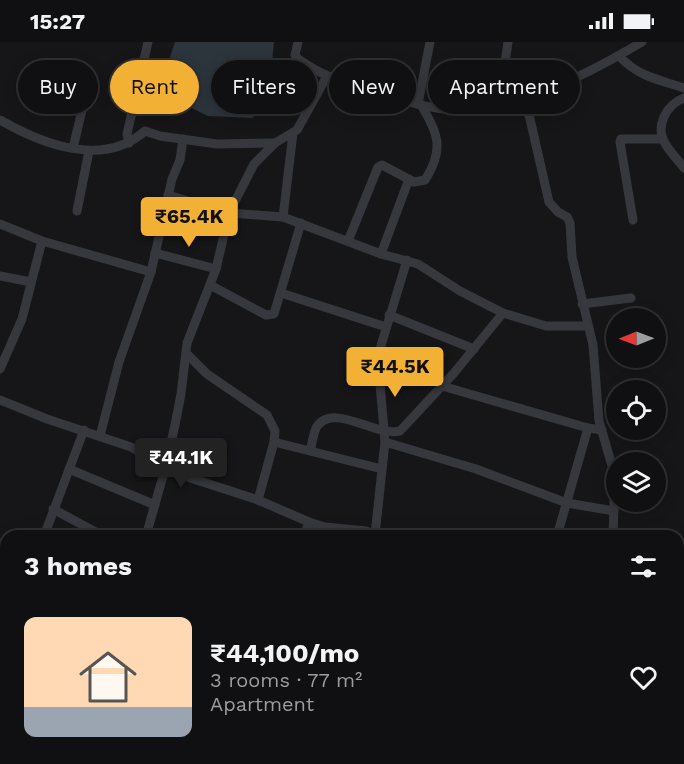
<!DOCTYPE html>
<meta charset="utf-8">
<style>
body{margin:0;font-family:"Work Sans",sans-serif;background:#19191b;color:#f1f3f6;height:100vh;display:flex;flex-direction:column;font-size:22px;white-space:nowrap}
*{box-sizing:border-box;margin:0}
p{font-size:20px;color:#9c9d9f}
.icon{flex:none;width:33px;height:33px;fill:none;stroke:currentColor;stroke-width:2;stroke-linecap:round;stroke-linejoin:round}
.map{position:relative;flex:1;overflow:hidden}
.details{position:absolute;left:0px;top:488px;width:684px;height:236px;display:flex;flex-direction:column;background:#101012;border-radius:18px 18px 0 0;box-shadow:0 3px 15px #0003,0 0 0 2px #303032}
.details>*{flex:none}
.hud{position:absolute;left:18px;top:18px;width:648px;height:54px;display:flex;gap:12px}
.needle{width:39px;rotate:269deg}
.tools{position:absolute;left:606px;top:266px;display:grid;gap:12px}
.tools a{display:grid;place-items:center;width:60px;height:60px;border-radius:50%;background:#101012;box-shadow:0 3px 15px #0003,0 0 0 2px #303032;font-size:30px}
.price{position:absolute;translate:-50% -51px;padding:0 14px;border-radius:6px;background:#f2b134;color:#111;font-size:20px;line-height:39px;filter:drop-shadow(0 2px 3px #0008)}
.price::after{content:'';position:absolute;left:50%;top:36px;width:18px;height:14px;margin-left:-9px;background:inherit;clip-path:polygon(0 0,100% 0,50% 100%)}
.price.active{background:#222;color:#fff}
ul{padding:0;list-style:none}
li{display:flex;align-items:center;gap:18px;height:150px;padding:0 24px}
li+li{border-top:2px solid #303032}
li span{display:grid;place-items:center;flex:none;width:168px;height:120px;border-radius:12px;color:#555}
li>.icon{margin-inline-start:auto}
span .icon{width:72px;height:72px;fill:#fffc;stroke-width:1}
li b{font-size:26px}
h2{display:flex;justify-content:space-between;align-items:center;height:72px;padding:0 24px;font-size:26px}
.chip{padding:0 21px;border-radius:27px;background:#101012;box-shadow:0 3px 15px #0003,0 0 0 2px #303032;font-size:21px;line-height:54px}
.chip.active{background:#f2b134;color:#111}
.status{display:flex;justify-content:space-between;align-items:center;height:42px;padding:0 30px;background:#101012;direction:ltr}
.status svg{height:16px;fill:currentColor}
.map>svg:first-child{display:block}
.water{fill:#2c353c}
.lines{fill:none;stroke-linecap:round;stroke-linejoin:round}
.minor{stroke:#37383d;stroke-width:9}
</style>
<div class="status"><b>15:27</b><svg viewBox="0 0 49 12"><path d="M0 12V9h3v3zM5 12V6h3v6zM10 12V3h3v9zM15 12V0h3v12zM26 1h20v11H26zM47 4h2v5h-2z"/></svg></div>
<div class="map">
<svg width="684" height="722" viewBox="0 0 684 722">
<rect width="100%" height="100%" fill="#161618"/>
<!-- water -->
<path class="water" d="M175,0H274L269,51L253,76L208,74L175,58C165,33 166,26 175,0Z"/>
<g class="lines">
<!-- minor -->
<g class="minor">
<path d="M298,0L295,13L298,17C307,23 316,29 326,33C342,41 361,44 378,50C400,57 422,65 445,67C513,71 585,34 642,0"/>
<path d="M619,14C639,35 657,37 684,46"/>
<path d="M525,55L549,160L558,170L567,175L570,181L572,215L593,303L599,379L615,434L613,494"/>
<path d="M684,56C666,63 654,85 666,103C671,111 678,118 684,126"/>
<path d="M418,62L430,0"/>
<path d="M502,63L503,35L508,0"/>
<path d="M0,78C42,102 103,126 145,89L160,94L217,102L275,101"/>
<path d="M129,101L127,92L148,0"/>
<path d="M73,106L89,39"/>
<path d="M168,153L229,171L283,175L381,212L418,222L460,249L503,271L546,284H588"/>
<path d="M77,169L89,109"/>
<path d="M283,175L293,91"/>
<path d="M633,178L620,100L621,97H663"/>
<path d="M0,182L42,199L151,230"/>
<path d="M348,199L378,125L382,123L414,140L425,138C444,108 439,92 421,63"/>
<path d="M155,211L216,227"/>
<path d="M381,212L409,137"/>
<path d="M0,234L31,240"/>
<path d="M210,243L266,273L274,272L301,181"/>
<path d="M281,251L386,285"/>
<path d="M582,262L631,256"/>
<path d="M389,273L474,307"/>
<path d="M186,311L207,332L267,373L275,389L274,400L258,458"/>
<path d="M0,327L22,277L42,199"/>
<path d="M442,344L588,386L602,388"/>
<path d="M0,358L47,377L131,405L172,430L258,458L309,480L325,485L366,489L378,494"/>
<path d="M100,394L119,320L151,230L172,137L180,118L183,97"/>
<path d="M274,400L382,427"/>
<path d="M385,400L476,427L567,461L614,469"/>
<path d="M310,409C312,402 313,393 316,386C332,359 375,395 400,389L454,331L503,271"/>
<path d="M69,427L155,463"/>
<path d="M53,467L103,494"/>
<path d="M375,493L385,400L379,330L380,307L407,218"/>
<path d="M44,494L84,388"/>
<path d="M146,494L165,427L175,383L181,352L187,301L216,227L229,171L254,122L275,101L297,88L327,34"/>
<path d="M304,494L309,480"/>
<path d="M557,494L588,386"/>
<path d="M678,516L684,506"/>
<path d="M0,550L6,551"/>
<path d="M678,571L684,573"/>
<path d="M0,619L6,618"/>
<path d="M176,717L188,722"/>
<path d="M648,717L656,722"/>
<path d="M110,722L112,717"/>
<path d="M197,722L199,717"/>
<path d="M279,722L280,717"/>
<path d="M482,722L484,717"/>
<path d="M554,722L557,717"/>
<path d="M632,722L634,717"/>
</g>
</g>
</svg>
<div class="tools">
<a><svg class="needle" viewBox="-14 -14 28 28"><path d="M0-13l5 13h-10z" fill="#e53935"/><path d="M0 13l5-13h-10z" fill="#9c9d9f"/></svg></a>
<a><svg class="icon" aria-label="locate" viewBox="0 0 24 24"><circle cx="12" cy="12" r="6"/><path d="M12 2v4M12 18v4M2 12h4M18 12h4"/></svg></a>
<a><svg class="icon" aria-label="layers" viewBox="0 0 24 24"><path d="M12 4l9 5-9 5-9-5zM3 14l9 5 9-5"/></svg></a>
</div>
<b class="price" style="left:189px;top:206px">₹65.4K</b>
<b class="price" style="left:395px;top:356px">₹44.5K</b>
<b class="price active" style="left:181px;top:447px">₹44.1K</b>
<div class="hud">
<a class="chip">Buy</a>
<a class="chip active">Rent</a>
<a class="chip">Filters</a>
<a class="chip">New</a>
<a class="chip">Apartment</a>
</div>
<section class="details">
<h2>3 homes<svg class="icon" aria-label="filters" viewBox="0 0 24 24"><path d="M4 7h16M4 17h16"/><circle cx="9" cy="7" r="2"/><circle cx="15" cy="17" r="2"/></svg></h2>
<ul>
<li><span style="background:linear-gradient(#ffd9b3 75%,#9aa5b1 0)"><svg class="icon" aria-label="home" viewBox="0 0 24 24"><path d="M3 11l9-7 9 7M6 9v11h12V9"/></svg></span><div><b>₹44,100/mo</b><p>3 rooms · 77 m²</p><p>Apartment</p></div><svg class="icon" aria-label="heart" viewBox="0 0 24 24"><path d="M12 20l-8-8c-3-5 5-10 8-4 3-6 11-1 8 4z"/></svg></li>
</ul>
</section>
</div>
